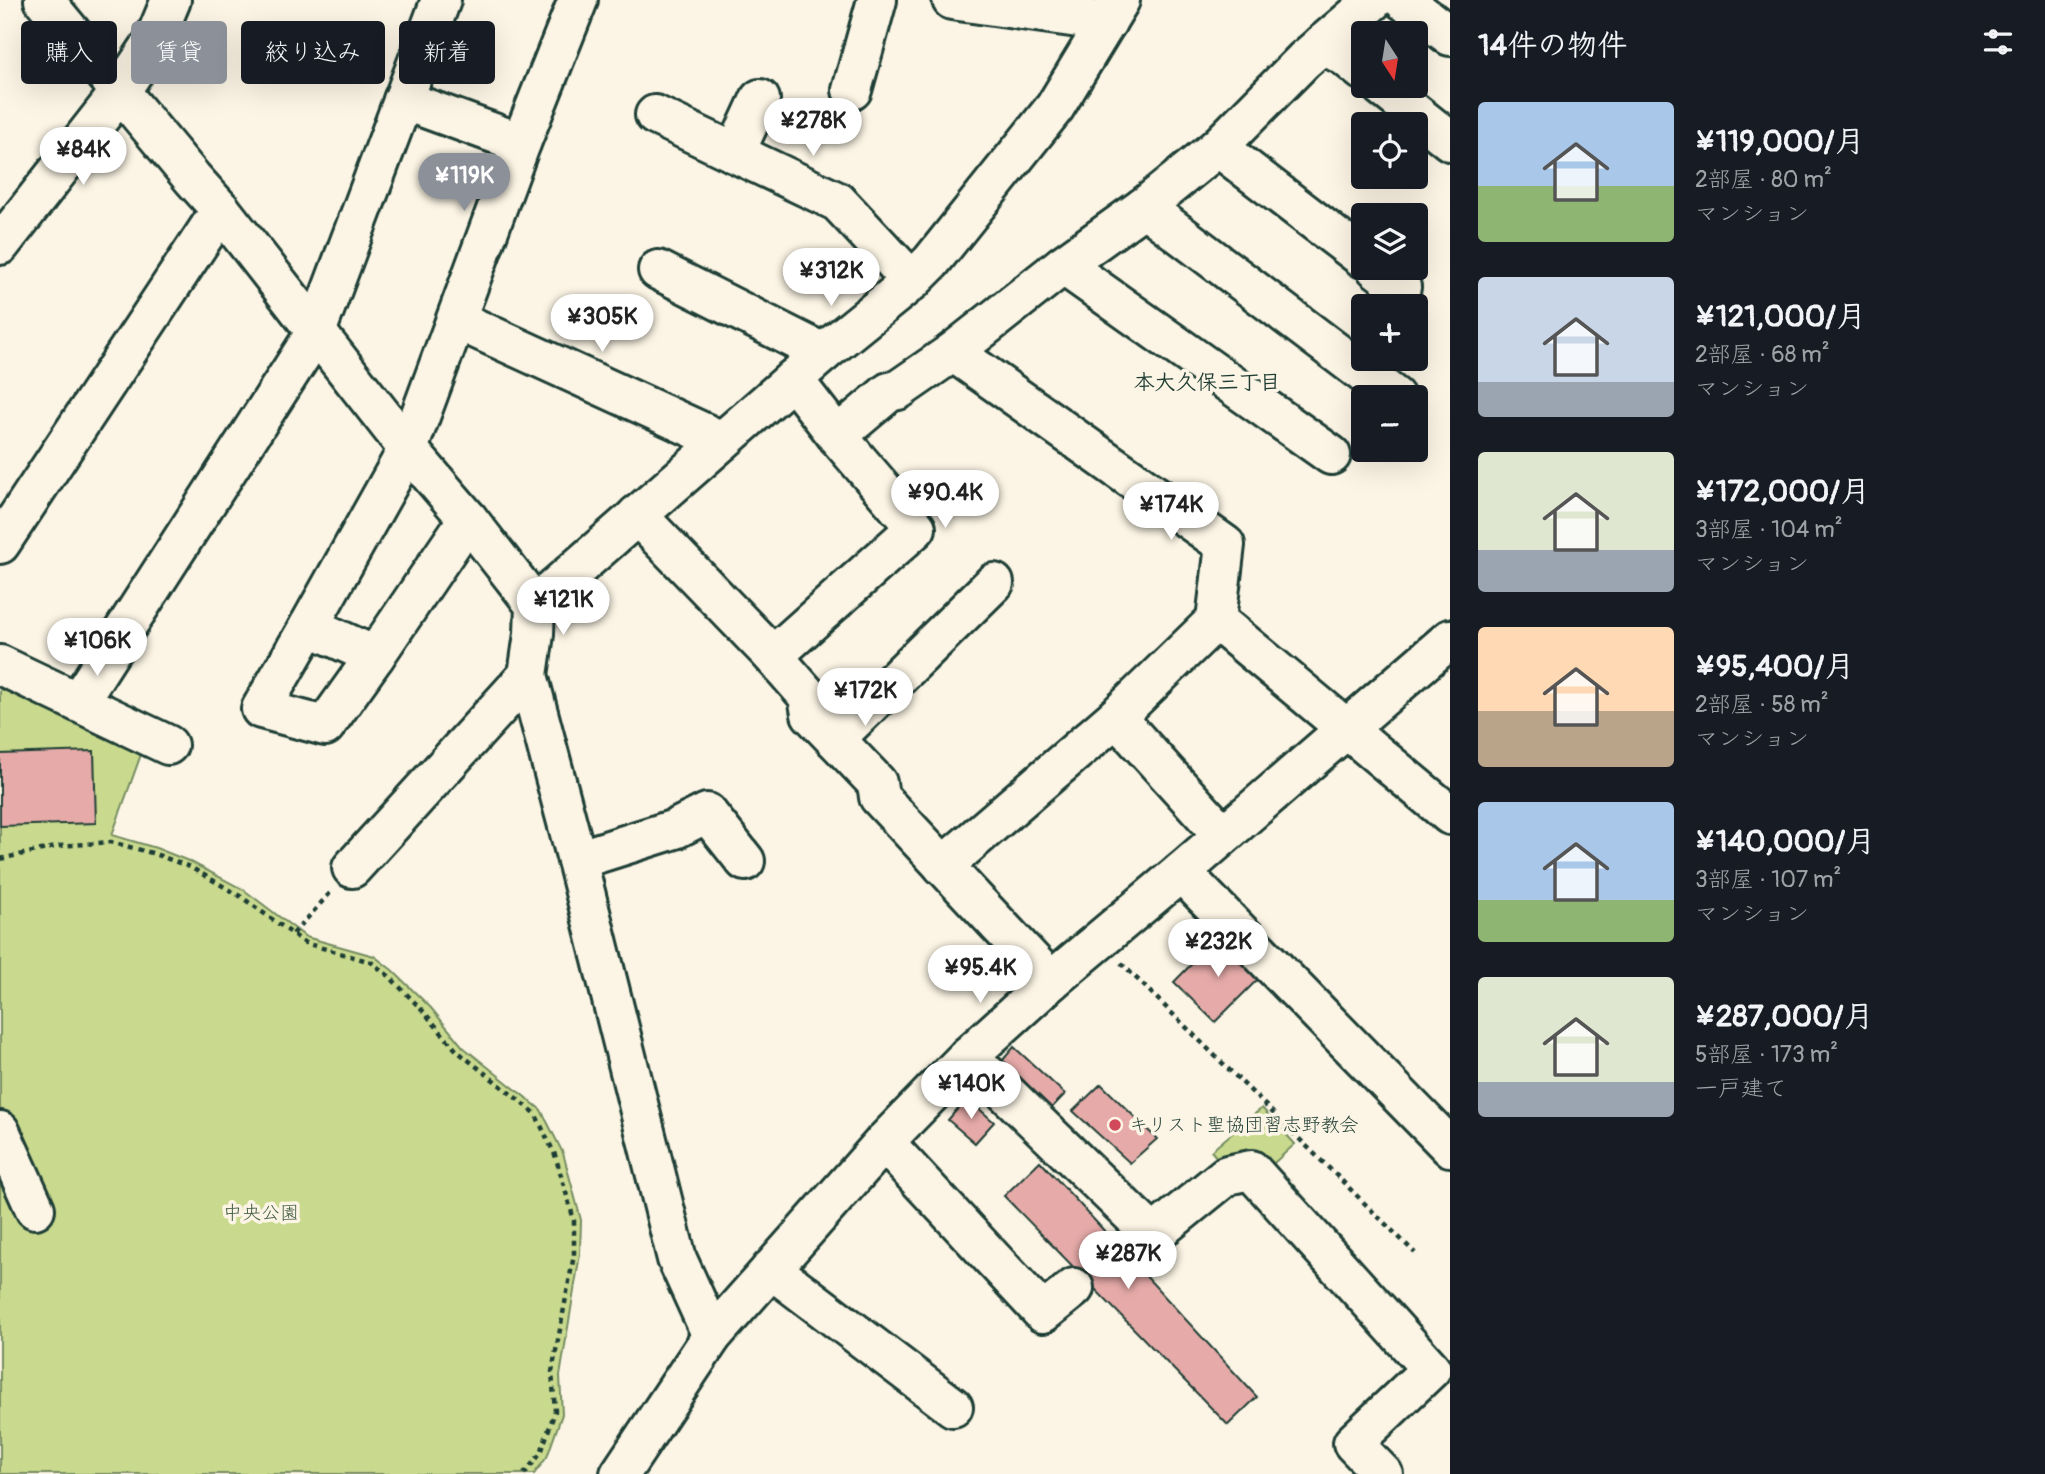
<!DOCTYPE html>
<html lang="ja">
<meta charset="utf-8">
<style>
body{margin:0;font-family:Pangolin,"Klee One",sans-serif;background:#242831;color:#f1f3f6;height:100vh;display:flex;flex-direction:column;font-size:26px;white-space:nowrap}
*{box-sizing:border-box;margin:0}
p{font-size:23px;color:#9ea1a6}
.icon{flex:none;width:38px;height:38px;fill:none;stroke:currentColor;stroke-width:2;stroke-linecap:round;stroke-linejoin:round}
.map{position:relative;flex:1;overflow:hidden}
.side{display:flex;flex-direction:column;background:#171b24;width:595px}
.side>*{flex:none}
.hud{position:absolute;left:21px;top:21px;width:665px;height:63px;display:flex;gap:14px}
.needle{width:46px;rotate:168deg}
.fabs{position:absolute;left:1351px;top:21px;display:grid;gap:14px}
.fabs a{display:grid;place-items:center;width:77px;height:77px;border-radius:7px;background:#171b24;box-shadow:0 7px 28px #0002;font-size:35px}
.price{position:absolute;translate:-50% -60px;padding:0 16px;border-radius:24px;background:#fff;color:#222;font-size:23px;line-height:46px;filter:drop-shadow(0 2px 4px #0008)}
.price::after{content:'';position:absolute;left:50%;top:42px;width:21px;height:16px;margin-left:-10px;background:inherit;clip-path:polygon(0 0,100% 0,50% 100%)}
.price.current{background:#8c9099;color:#fff}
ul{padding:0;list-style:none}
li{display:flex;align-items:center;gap:21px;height:175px;padding:0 28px}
li span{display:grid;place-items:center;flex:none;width:196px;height:140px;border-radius:7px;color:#555}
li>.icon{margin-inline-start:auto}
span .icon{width:84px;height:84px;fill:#fffc;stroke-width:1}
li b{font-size:30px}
h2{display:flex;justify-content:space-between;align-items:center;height:84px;padding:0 28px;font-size:30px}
.tag{padding:0 24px;border-radius:7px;background:#171b24;box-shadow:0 7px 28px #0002;font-size:24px;line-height:63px}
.tag.current{background:#8c9099;color:#fff}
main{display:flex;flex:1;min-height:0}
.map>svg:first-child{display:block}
.green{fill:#c9da8e;stroke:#748c61;stroke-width:2}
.building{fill:#e6aba9;stroke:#1f3d34;stroke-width:2}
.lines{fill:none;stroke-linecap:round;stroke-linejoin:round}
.minor-casing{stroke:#1f3d34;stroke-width:44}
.path{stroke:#1f3d34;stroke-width:4.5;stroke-dasharray:5 5;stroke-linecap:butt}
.minor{stroke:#fcf5e5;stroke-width:38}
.poi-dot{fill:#d1495b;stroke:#fcf5e5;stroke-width:2.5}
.labels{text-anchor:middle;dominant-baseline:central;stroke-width:7;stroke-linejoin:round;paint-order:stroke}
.poi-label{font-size:19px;fill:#1f3d34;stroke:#fcf5e5;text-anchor:start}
.park-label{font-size:19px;fill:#415c46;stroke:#fcf5e5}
.neighbourhood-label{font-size:21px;font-weight:bold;fill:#1f3d34;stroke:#fcf5e5}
</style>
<main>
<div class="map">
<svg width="1450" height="1474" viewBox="0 0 1450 1474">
<rect width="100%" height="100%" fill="#fcf5e5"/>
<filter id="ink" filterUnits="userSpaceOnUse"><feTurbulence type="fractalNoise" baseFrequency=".0143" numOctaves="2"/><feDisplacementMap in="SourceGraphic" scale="14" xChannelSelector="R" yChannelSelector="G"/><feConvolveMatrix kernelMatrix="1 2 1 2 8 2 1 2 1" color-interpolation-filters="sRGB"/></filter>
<g filter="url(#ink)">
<!-- green -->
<g class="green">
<path d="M0,677L144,746L112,835L156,848L191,862L244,890L306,937L374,956L392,970L431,1008L463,1047L541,1110L563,1153L581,1220L580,1254L560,1376L562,1414L547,1457L534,1474H0Z"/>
<path d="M1262,1108L1295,1144L1264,1172L1225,1167L1211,1151Z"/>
</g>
<!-- building -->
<g class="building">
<path d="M94,751L96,823L0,826V754Z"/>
<path d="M1220,935L1261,976L1215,1022L1174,982Z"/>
<path d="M1014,1047L1065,1094L1044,1116L996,1068Z"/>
<path d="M1101,1084L1157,1139L1130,1163L1073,1111Z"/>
<path d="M967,1098L994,1122L975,1143L948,1120Z"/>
<path d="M1040,1161L1257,1397L1228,1425L1004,1196Z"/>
</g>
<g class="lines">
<!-- minor casing -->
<g class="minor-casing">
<g id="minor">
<path d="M44,0L193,179L221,210L408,449L468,519L535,605L534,634L528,675L577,860L677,1259L712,1336"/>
<path d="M952,0L1107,22"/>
<path d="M1403,0L1450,36"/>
<path d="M1322,44L1346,57L1363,71"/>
<path d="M1381,86L1450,141"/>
<path d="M852,90L877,0"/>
<path d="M403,100L521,143"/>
<path d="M655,115L838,202L912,281"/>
<path d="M1218,147L1363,258"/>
<path d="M735,153L760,99"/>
<path d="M1144,207L1395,397"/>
<path d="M0,245L120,92L154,41L171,0"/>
<path d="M1063,265L1331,455"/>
<path d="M1376,268L1401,287"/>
<path d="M658,270L823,353"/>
<path d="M457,320L722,441"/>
<path d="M953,352L1225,545L1216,620L1450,815"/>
<path d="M837,436L889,392L898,390L953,352L1063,265L1144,207L1218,147L1304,60L1374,0"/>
<path d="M637,515L773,656L808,696L811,714L877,783L879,797L1051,981"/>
<path d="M468,519L375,656L309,626L408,449L521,143L578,0"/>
<path d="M0,544L221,210"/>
<path d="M535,605L823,353L912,281L931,262L1055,107L1120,0"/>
<path d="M309,626L261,709L325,726L375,656"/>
<path d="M773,656L916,528L837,436L793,379"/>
<path d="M0,665L168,745"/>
<path d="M78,702L316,332L441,0"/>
<path d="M1116,717L1222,834"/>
<path d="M835,739L994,583"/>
<path d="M577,860L675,829L707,813L745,861"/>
<path d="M943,866L1116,717L1216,620"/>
<path d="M352,868L528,675"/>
<path d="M1181,872L1450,1147"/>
<path d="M968,1056L1153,1235L1227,1175L1251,1170L1431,1369L1353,1443L1383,1474"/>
<path d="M0,1131L35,1209"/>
<path d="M884,1142L1043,1313L1074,1288"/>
<path d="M771,1269L953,1407"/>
<path d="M620,1474L712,1336L884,1142L968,1056L1051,981L1181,872L1450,639"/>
</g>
</g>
<!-- path -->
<g class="path">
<path d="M0,859L60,846L111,842L152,853L190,867L240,896L305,943L371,962L389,976L424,1012L457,1051L535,1113L555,1155L574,1220V1255L552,1372L555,1411L541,1453L524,1474"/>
<path d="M293,934L330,893"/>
<path d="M1121,963L1415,1253"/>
</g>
<!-- minor -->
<use href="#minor" class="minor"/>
</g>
</g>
<!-- markers -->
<circle class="poi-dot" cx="1115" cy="1125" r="7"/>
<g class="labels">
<!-- poi labels -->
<g class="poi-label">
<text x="1129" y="1125">キリスト聖協団習志野教会</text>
</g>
<!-- park labels -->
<g class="park-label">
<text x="261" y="1213">中央公園</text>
</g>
<!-- neighbourhood labels -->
<g class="neighbourhood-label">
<text x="1207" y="382">本大久保三丁目</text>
</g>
</g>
</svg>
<div class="fabs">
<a><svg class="needle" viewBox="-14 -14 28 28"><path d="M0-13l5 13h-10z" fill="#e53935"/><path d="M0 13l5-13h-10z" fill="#9ea1a6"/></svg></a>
<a><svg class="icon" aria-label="locate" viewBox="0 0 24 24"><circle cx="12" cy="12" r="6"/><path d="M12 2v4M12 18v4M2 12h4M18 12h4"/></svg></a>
<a><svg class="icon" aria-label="layers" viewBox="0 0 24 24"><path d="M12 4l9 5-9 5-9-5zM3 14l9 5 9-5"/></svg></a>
<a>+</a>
<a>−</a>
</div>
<b class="price" style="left:813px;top:158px">¥278K</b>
<b class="price" style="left:83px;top:187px">¥84K</b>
<b class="price current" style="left:464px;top:213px">¥119K</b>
<b class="price" style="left:831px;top:308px">¥312K</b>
<b class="price" style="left:602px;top:354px">¥305K</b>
<b class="price" style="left:945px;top:530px">¥90.4K</b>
<b class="price" style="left:1171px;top:542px">¥174K</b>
<b class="price" style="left:563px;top:637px">¥121K</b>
<b class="price" style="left:97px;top:678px">¥106K</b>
<b class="price" style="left:865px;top:728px">¥172K</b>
<b class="price" style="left:1218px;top:979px">¥232K</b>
<b class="price" style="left:980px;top:1005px">¥95.4K</b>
<b class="price" style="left:971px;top:1121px">¥140K</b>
<b class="price" style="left:1128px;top:1291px">¥287K</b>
<div class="hud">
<a class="tag">購入</a>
<a class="tag current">賃貸</a>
<a class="tag">絞り込み</a>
<a class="tag">新着</a>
</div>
</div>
<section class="side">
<h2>14件の物件<svg class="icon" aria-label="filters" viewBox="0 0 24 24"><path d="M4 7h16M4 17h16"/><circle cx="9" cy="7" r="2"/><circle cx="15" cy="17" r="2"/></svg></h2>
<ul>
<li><span style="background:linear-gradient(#a9c7e8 60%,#8fb573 0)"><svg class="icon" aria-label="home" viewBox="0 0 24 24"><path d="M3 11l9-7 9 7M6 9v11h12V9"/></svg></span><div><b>¥119,000/月</b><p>2部屋 · 80 m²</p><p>マンション</p></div></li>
<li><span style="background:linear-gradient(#c9d6e8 75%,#9aa5b1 0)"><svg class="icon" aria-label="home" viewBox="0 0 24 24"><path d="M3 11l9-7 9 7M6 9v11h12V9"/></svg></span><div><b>¥121,000/月</b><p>2部屋 · 68 m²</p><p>マンション</p></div></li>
<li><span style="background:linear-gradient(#dfe7d0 70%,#9aa5b1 0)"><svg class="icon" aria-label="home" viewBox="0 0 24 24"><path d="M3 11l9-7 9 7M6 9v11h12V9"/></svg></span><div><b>¥172,000/月</b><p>3部屋 · 104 m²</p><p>マンション</p></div></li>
<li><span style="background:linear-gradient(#ffd9b3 60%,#b9a48a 0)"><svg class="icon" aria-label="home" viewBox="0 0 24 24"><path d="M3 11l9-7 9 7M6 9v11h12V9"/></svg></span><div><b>¥95,400/月</b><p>2部屋 · 58 m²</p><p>マンション</p></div></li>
<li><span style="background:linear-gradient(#a9c7e8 70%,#8fb573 0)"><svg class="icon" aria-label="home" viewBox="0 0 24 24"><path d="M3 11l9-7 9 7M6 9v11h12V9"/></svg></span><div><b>¥140,000/月</b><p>3部屋 · 107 m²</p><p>マンション</p></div></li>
<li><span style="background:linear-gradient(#dfe7d0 75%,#9aa5b1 0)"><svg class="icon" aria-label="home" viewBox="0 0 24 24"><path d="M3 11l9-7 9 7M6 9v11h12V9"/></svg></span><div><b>¥287,000/月</b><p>5部屋 · 173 m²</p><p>一戸建て</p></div></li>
</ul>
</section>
</main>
